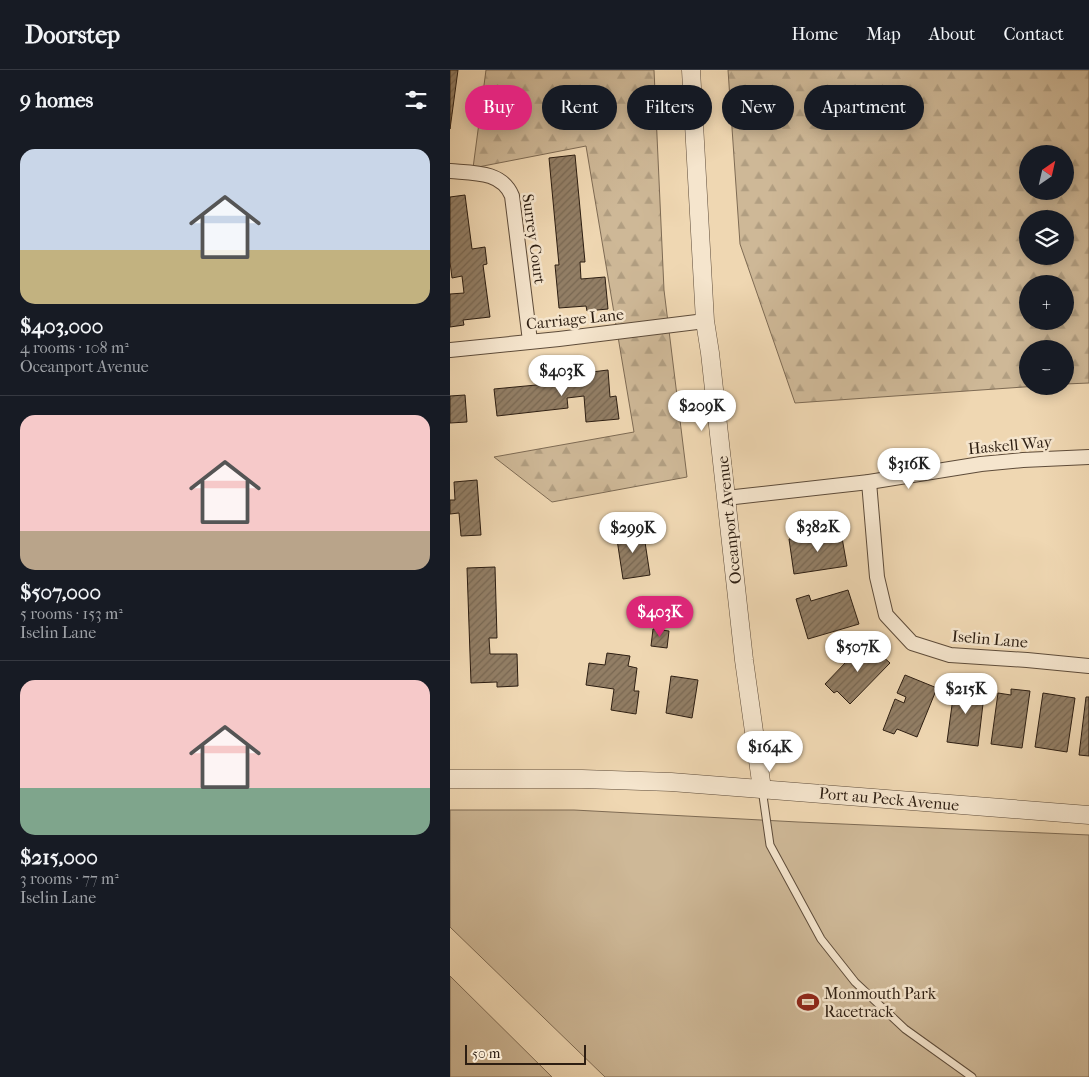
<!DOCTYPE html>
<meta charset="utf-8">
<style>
body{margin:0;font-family:"IM FELL French Canon",serif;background:#242831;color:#f1f3f6;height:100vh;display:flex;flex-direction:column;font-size:19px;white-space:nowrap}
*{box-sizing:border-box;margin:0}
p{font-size:16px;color:#9ea1a6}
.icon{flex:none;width:28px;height:28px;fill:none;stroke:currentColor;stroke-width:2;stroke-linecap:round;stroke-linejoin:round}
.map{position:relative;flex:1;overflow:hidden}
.panel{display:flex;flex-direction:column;background:#171b24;width:450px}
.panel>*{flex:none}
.guide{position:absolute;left:15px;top:15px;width:475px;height:45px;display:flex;gap:10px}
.needle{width:32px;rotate:34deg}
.tools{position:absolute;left:569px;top:75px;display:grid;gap:10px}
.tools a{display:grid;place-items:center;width:55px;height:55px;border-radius:50%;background:#171b24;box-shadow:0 2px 12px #0003;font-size:25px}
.scale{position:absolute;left:15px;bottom:12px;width:121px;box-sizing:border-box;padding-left:5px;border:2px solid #2d1e12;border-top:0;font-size:14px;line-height:18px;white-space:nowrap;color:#2d1e12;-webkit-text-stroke:4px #f5e5cd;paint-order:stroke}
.price{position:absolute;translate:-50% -42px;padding:0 11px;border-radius:18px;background:#fff;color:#222;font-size:16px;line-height:32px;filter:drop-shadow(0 1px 2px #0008)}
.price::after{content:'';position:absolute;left:50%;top:30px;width:15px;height:11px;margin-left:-8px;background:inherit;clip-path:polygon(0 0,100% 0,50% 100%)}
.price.current{background:#db2777;color:#fff}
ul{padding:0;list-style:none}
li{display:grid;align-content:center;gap:10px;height:265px;padding:0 20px}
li+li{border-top:1px solid #363941}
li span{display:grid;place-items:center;height:155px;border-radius:15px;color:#555}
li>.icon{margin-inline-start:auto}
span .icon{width:90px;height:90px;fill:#fffc;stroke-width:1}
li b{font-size:21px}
h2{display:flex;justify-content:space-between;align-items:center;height:60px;padding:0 20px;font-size:21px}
.pill{padding:0 18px;border-radius:22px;background:#171b24;box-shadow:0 2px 12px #0003;font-size:18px;line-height:45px}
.pill.current{background:#db2777;color:#fff}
header{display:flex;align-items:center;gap:30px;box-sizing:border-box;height:70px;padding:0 25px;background:#171b24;border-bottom:1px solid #363941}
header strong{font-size:24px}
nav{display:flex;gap:28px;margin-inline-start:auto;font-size:18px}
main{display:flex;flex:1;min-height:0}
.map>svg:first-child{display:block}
.forest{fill:url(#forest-firs);stroke:#7e6b54;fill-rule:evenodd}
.park{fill:#ceb897;stroke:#7e6b54}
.building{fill:url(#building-hatch);stroke:#2d1e12}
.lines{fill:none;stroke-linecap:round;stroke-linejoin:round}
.service-casing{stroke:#5e4c3a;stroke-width:9}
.minor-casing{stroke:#5e4c3a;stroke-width:16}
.tertiary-casing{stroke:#5e4c3a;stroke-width:19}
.service{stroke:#f5e5cd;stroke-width:7}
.minor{stroke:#f5e5cd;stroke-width:14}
.tertiary{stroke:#f5e5cd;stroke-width:18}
.labels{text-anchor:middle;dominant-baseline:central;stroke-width:5;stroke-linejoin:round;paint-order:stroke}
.street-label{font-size:16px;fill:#2d1e12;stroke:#f5e5cd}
.poi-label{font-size:16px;fill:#2d1e12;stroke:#f5e5cd;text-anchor:start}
</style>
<header>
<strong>Doorstep</strong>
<nav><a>Home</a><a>Map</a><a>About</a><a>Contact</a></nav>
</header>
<main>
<section class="panel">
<h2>9 homes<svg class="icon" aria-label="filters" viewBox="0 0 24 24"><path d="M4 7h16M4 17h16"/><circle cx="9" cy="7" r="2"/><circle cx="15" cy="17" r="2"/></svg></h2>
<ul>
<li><span style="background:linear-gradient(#c9d6e8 65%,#c2b280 0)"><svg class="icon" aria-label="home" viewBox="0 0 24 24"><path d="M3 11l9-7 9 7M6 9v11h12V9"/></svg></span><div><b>$403,000</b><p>4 rooms · 108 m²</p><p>Oceanport Avenue</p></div></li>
<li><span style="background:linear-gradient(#f6c9c9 75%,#b9a48a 0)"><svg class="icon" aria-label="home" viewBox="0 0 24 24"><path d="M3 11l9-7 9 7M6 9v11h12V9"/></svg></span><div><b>$507,000</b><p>5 rooms · 153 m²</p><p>Iselin Lane</p></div></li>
<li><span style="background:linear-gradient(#f6c9c9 70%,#7fa58c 0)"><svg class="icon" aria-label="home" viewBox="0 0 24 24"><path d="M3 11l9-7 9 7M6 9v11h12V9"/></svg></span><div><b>$215,000</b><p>3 rooms · 77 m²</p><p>Iselin Lane</p></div></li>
</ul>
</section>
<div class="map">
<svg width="639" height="1007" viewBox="0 0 639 1007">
<defs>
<pattern id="forest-firs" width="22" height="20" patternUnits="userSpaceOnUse" patternTransform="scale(1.25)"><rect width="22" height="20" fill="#ceb897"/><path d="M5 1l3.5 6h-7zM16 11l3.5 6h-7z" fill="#b19e81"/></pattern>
<pattern id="building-hatch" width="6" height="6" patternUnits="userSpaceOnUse" patternTransform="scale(1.25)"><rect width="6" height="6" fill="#927e65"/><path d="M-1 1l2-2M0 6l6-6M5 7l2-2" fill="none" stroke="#786752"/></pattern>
</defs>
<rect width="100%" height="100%" fill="#efd7b2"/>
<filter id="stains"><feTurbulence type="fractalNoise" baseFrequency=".004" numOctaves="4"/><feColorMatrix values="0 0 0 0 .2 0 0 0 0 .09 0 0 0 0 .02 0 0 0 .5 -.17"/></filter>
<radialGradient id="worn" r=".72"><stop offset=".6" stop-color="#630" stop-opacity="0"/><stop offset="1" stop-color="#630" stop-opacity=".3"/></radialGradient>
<!-- forest -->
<g class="forest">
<path d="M36,0H204L214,220L237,407L102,432L44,387L184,362L136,76L23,98Z"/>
<path d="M278,0H639V313L615,314V279H578V316H588L345,333L290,174ZM578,84H615V121H578ZM578,149H615V186H578ZM578,214H615V251H578Z"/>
</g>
<!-- park -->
<g class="park">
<path d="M0,740H124L348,752L639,765V1007H155L0,857Z"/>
<path d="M0,906L102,1007H0Z"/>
</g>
<!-- building -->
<g class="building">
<path d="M0,0H8L0,59Z"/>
<path d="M125,85L135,192H130L131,209L155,207L158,239L137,241L136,236L109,238L105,195H109L99,88Z"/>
<path d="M15,125L22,179L35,177L37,194L33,195L40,247L13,250L14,255L0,257V224L14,223L12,206L2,208L0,192V127Z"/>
<path d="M158,300L160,327L166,326L169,349L136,352L134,326L117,328L118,338L47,346L44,319L118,312L117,305Z"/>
<path d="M15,325L17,352L0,353V326Z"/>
<path d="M27,410L31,465L11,466L9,443L0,444V430H5L4,412Z"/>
<path d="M193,459L200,505L173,509L166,463Z"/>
<path d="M391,462L397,496L344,504L339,469Z"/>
<path d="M45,497L47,568H39L40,584H67L68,616L47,617V612L21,613L17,498Z"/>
<path d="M398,520L409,554L358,569L346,529L359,525L361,531Z"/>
<path d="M203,559L219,561L217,578L201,576Z"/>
<path d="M416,571L440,593L400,634L387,621L384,623L375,614Z"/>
<path d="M157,583L180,586L178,596L187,598L184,621H189L186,644L161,640L164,619L136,615L139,593L155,595Z"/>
<path d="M455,605L487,618L467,667L447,659L444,664L433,660L445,629L454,633L456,627L447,623Z"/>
<path d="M221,606L248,610L242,648L216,643Z"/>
<path d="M505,613L535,617L528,676L497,672Z"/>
<path d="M561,619L580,621L572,678L541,674L548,623L561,625Z"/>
<path d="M593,623L625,628L617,682L585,677Z"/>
<path d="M636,627H639V686L629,685Z"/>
</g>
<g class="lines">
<!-- service casing -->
<g class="service-casing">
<path id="service" d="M312,719L320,775L371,869L405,912L455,959L522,1007"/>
</g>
<!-- minor casing -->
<g class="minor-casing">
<g id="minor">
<path d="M0,101C23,103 52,101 62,126L80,271"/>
<path d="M0,280L109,269L255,251"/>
<path d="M419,412L427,507L436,545L462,573L500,585L577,590L639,596"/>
<path d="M276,428L419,412L531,394L573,390L639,387"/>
</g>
</g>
<!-- tertiary casing -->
<g class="tertiary-casing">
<g id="tertiary">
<path d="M241,0L255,251L260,283L294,590L312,719"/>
<path d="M0,709H132L221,712L639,745"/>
</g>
</g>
<!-- service -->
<use href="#service" class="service"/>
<!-- minor -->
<use href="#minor" class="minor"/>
<!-- tertiary -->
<use href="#tertiary" class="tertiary"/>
</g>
<!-- icons -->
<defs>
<g id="stadium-bare" transform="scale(1.725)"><path d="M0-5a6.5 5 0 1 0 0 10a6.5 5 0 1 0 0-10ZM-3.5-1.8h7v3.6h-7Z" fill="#8f2418" stroke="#f5e5cd" stroke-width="2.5" paint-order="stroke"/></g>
</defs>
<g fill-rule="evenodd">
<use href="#stadium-bare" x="358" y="932"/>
</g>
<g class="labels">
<!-- street labels -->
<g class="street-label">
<text transform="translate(84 169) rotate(82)">Surrey Court</text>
<text transform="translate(125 249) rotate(-6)">Carriage Lane</text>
<text transform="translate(560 375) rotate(-5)">Haskell Way</text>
<text transform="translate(279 450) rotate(-96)">Oceanport Avenue</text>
<text transform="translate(540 569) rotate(5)">Iselin Lane</text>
<text transform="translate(439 729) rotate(5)">Port au Peck Avenue</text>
</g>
<!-- poi labels -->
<g class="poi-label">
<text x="374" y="923">Monmouth Park<tspan x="374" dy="18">Racetrack</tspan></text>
</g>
</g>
<rect width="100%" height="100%" filter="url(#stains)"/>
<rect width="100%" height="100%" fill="url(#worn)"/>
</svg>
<div class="tools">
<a><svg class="needle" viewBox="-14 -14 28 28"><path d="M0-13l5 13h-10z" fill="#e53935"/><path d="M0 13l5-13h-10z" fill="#9ea1a6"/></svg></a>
<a><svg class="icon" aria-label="layers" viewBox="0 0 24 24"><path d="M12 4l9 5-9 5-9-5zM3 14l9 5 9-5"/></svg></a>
<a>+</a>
<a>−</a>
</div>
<div class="scale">50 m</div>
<b class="price" style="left:112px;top:327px">$403K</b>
<b class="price" style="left:252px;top:362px">$209K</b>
<b class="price" style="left:459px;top:420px">$316K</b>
<b class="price" style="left:368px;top:483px">$382K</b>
<b class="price" style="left:183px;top:484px">$299K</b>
<b class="price current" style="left:210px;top:568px">$403K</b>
<b class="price" style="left:408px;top:603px">$507K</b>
<b class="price" style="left:516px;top:645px">$215K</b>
<b class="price" style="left:320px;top:703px">$164K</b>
<div class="guide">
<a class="pill current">Buy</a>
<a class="pill">Rent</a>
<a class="pill">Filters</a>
<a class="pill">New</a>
<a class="pill">Apartment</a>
</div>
</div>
</main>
